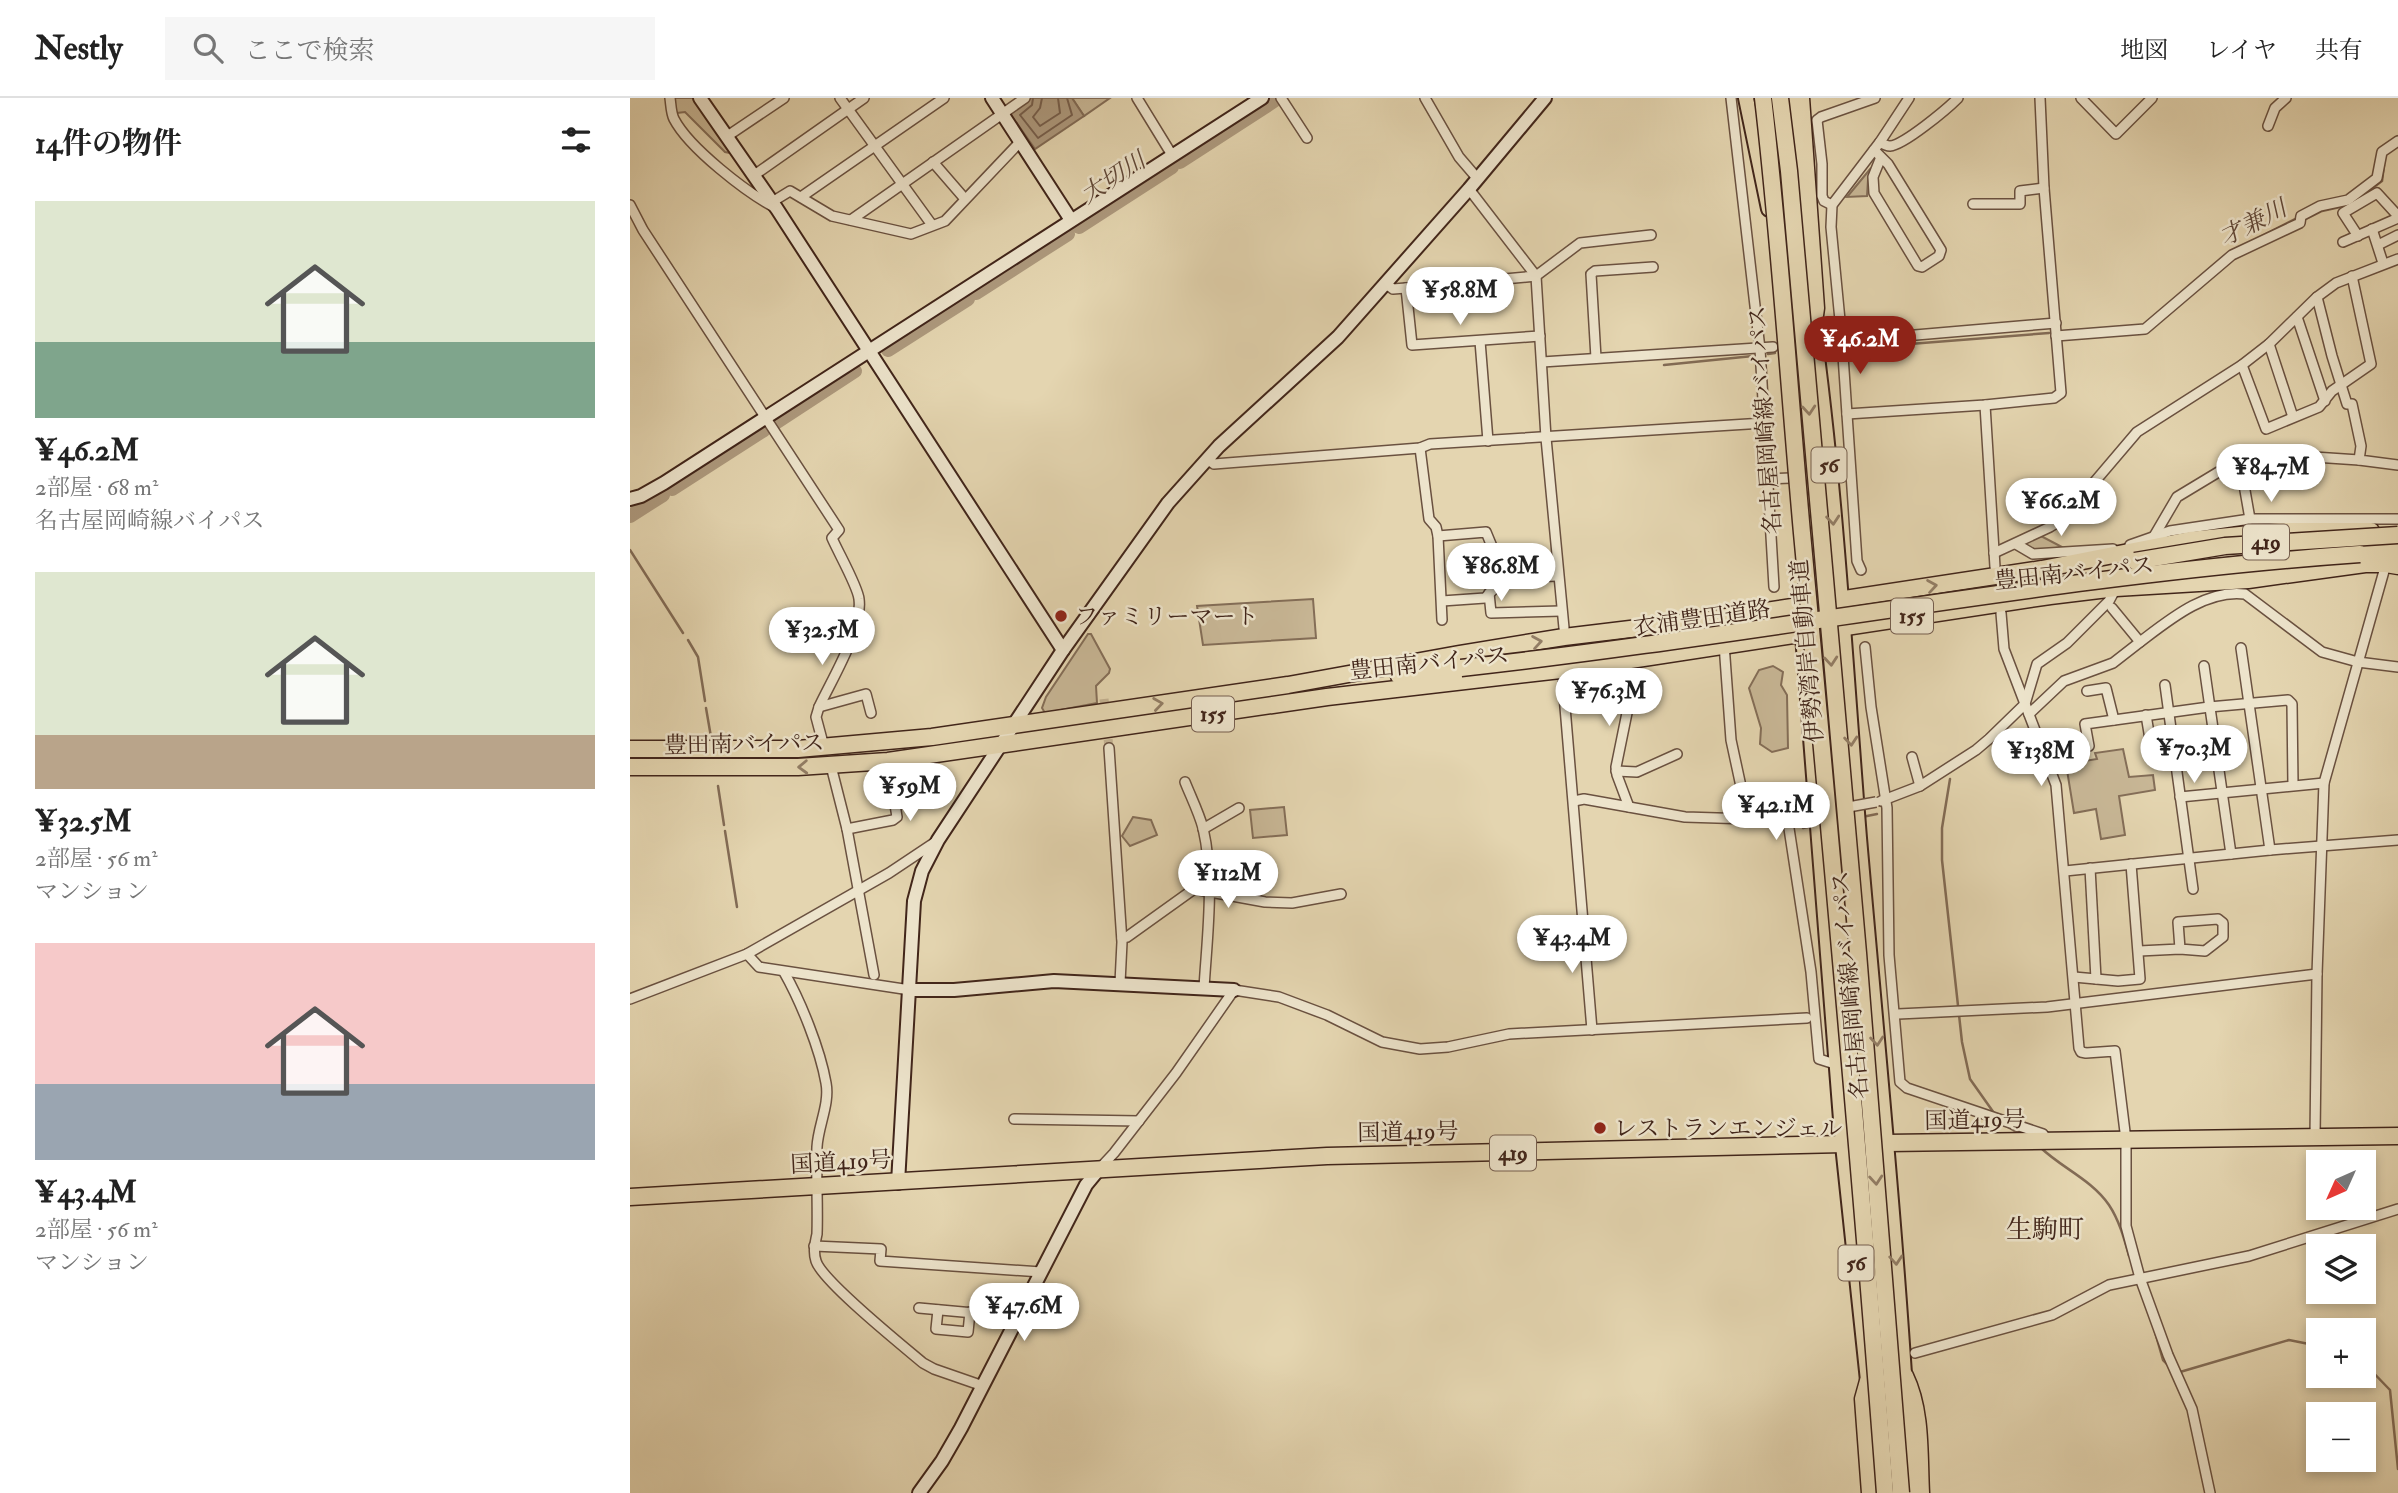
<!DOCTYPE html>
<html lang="ja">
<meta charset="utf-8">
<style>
body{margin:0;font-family:"IM FELL Double Pica","Noto Serif JP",serif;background:#f6f6f6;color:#222;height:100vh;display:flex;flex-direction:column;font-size:26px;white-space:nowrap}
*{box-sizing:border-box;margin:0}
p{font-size:23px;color:#767676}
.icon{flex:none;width:38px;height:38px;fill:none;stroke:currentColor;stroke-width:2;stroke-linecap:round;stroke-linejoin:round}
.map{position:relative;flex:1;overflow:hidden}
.side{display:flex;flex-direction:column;background:#fff;width:630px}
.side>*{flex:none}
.needle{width:46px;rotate:225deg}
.buttons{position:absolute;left:1676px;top:1052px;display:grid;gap:14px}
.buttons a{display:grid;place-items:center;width:70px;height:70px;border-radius:0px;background:#fff;box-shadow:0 4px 10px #0003;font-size:35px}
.price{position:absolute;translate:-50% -60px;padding:0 16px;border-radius:24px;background:#fff;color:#222;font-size:23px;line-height:46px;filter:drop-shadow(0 2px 4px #0008)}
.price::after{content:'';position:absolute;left:50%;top:42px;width:21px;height:16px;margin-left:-10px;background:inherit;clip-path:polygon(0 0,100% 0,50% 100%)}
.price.current{background:#8f2418;color:#fff}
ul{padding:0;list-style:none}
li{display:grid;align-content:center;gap:14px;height:371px;padding:0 35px}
li span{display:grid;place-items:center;height:217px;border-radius:0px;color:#555}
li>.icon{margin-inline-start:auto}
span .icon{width:126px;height:126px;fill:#fffc;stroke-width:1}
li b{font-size:30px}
h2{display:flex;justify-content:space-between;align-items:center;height:84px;padding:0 35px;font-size:30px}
header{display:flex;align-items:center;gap:42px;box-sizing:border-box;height:98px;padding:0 35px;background:#fff;border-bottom:2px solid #e0e0e0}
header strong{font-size:33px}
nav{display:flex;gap:38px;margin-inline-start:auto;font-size:24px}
.search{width:490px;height:63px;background:#f6f6f6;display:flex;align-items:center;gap:18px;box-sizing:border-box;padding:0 24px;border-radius:0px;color:#767676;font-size:26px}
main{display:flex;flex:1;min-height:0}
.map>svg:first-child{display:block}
.green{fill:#c8b796;stroke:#846e58;stroke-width:2}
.water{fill:#ad997d;stroke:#826b55;stroke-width:2}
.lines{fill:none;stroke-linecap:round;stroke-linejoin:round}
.shore{stroke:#775f4c;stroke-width:2}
.stream{stroke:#826b55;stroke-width:2.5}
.river{stroke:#ad997d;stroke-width:14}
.street-tunnel{stroke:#c3b292;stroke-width:9;stroke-dasharray:9 4.5;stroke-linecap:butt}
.street-casing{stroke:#6a5140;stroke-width:12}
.secondary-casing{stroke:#41251a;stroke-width:16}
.primary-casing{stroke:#41251a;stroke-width:18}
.highway-casing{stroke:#41251a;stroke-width:19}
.street{stroke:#ede4cc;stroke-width:9}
.secondary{stroke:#ede4cc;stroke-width:12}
.primary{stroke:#e4d5b0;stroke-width:14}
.highway{stroke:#e4d5b0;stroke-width:16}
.street-bridge-casing{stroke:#6a5140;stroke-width:12;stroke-linecap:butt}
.highway-bridge-casing{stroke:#41251a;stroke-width:19;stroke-linecap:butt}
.street-bridge{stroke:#ede4cc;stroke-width:9}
.highway-bridge{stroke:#e4d5b0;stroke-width:16}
.oneway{stroke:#927d65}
.poi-dot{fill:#8f2418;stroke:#ede4cc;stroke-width:2.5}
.labels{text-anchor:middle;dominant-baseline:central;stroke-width:5;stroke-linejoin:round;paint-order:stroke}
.shield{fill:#ede4cc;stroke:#755e4f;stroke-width:2}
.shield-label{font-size:21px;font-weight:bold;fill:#41251a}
.street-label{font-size:23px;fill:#41251a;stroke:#ede4cc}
.poi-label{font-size:23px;fill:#41251a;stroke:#ede4cc;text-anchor:start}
.water-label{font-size:24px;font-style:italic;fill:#614838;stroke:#ede4cc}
.quarter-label{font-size:26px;fill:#41251a;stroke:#ede4cc}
</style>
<header>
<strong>Nestly</strong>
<div class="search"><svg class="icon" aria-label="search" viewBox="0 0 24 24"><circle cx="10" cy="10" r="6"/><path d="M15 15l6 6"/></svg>ここで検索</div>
<nav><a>地図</a><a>レイヤ</a><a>共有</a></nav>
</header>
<main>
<section class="side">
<h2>14件の物件<svg class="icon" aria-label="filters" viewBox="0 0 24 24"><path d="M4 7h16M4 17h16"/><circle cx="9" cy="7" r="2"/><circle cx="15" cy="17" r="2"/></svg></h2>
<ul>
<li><span style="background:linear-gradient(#dfe7d0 65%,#7fa58c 0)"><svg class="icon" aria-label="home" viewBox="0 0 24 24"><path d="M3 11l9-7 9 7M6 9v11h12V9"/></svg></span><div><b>¥46.2M</b><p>2部屋 · 68 m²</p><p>名古屋岡崎線バイパス</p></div></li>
<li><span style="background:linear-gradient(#dfe7d0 75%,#b9a48a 0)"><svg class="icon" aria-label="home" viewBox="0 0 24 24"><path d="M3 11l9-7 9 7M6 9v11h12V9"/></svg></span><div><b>¥32.5M</b><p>2部屋 · 56 m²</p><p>マンション</p></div></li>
<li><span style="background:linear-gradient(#f6c9c9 65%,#9aa5b1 0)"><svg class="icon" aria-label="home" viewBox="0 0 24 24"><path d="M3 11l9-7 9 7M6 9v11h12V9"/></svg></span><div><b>¥43.4M</b><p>2部屋 · 56 m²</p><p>マンション</p></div></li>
</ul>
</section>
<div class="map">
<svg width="1768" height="1395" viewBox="0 0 1768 1395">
<rect width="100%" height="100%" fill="#e4d5b0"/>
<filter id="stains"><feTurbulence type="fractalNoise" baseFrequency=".00286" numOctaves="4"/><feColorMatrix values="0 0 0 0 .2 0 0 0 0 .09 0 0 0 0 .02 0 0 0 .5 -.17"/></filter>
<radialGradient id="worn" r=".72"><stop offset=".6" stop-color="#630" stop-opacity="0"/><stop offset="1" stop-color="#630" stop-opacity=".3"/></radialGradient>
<!-- green -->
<g class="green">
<path d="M41,0H64L100,55L95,54L55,14L47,15L45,19Z"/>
<path d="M442,0H480L454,18Z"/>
<path d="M1241,70L1238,82L1237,98L1217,99Z"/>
<path d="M1409,437L1432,449L1405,453L1392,447L1393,444Z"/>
<path d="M683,501L686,540L573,547L567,508Z"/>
<path d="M458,536H461L480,571L479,575L466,588L467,605L415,615L412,610L416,599Z"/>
<path d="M1143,568L1153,574L1151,587L1157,597L1158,650L1142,654L1130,646L1131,630L1119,590L1129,572Z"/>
<path d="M1493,651L1499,679L1523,677L1525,692L1489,698L1495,737L1471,741L1466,711L1444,715L1436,666L1467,661L1465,655Z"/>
<path d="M654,709L657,737L623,740L620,712Z"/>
<path d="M503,719L521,722L527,737L500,748L492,738Z"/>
</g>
<!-- water -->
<path class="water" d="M401,0H442L454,18L405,51L381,17L383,11Z"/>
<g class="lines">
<!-- shore -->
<g class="shore">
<path d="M403,0L402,7L390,17L408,40L442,17L437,0"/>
<path d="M412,0L410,10L403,19L410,28L430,15L428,0"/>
</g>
<!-- stream -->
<g class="stream">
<path d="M1757,47L1768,38"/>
<path d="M1725,103L1752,83L1754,67"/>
<path d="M1597,156L1665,121L1674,122L1692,113L1719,107"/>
<path d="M1216,251L1419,235"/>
<path d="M1193,252H1202"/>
<path d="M1138,256L1145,255"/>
<path d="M1034,267L1123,258"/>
<path d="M0,452L53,535"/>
<path d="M58,542L68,559L75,603"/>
<path d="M76,610L81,639"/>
<path d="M1320,681L1312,730V762L1332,944L1340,981L1364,1015"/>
<path d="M88,688L94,727"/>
<path d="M1232,719L1247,716"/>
<path d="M1173,730L1184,728"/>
<path d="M95,733L107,809"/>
<path d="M1373,1026L1388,1035"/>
<path d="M1411,1050C1432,1070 1462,1082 1479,1107C1489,1122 1494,1140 1499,1158"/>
<path d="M1525,1234L1533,1262L1540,1269"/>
<path d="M1734,1265L1760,1292L1768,1371"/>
<path d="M1550,1274L1659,1242L1689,1248"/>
</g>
<!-- river -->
<g class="river">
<path d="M550,64L644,3"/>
<path d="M449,129L542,69"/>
<path d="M346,195L438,136"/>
<path d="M258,252L338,201"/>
<path d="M144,326L225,273"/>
<path d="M42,391L134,332"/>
<path d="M0,418L33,397"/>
</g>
<!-- street-tunnel -->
<path class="street-tunnel" d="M474,601L479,650"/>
<!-- street casing -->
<g class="street-casing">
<g id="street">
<path d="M40,0C41,7 41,15 44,21C59,50 117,95 146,110"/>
<path d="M210,0L302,127"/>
<path d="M507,0L542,57"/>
<path d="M651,0L677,40"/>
<path d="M795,0L829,59L847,80"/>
<path d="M1101,0L1130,251L1144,489"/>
<path d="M1451,0L1486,36L1522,0"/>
<path d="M1638,28L1645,10L1656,0"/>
<path d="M96,39L154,0"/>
<path d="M1250,44C1253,46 1256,48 1260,48C1274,47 1317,11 1328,0"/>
<path d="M1244,52L1258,66L1311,152L1309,158L1292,169L1288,168L1244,95L1243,79L1251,59"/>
<path d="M303,64L335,101"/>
<path d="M123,78L234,0"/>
<path d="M839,91L906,178L916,340L934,530"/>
<path d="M171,99L314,0"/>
<path d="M142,104L160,93L202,118L281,136L315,123L390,44"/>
<path d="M1343,106H1390V93L1414,90"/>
<path d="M0,107L13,132L209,432L202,440C208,454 228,489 229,501C233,531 202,581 189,609L186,619L194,649"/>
<path d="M1202,107L1194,103L1192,98V66L1187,22L1191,19L1245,0"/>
<path d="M221,122L395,0"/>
<path d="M1742,131L1753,165"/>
<path d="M1728,138L1713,115L1747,95L1768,118"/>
<path d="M1713,144L1768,120"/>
<path d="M1748,147L1768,137"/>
<path d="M756,186L763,191L776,190L906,178L950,145L1021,137"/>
<path d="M776,190L782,247L910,238"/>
<path d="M1687,199L1702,258L1717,306H1722L1731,348L1729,362L1768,367"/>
<path d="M1667,219L1695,303"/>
<path d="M1426,238L1515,231L1602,157L1670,125L1671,118L1690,108L1718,102L1747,80L1752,54L1768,43"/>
<path d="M850,243L858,343"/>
<path d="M1192,245L1426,225"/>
<path d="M1639,246L1663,319"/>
<path d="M966,260L961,176L965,173L1023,169"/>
<path d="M912,264L1143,249"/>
<path d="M1612,267L1636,331L1689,309L1702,293L1741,266L1722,178"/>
<path d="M1355,307L1365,469"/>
<path d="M1217,316L1355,307L1424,300L1431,295L1414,90L1410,0"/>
<path d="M790,350L799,421L806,429L808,438L812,522"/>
<path d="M577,361L584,366L790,350L800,346L1134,325"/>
<path d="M1610,364L1620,421"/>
<path d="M1138,381L1161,380"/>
<path d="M808,438L856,434L875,480"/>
<path d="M1523,440L1547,399L1605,364L1628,360L1684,359L1729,362"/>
<path d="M1386,446L1403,456L1483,451"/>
<path d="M1500,447L1540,433L1620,421H1768"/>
<path d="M1364,455L1420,429L1433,421L1507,334L1612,267L1639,246L1687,199L1706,185L1768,161"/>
<path d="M1231,472L1227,463L1212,243L1201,129L1202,107L1250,44L1279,0"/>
<path d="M859,495L861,515L931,513"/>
<path d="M812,503L855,500L875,480L927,478"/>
<path d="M1482,510L1510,544C1539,522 1576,491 1615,496L1692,554L1728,564L1768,569"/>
<path d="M1371,515L1374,551L1426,687L1449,950L1451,954L1456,955L1485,953L1496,1042V1128L1510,1180L1538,1257L1562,1311L1580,1395"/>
<path d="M1094,546L1101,642L1118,721"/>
<path d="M1235,549L1241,609L1257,710L1259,857L1270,984L1277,990L1413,1036L1417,1042"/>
<path d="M1611,550L1640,752"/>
<path d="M1574,568L1601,756"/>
<path d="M942,571L944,584L998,610L986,669L987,677L999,709"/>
<path d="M933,585L962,932"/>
<path d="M1535,587L1563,791"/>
<path d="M1457,593L1476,590L1484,622"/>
<path d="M189,609L236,596L241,615"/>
<path d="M1399,616L1434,583L1483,565L1510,544"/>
<path d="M1516,617L1523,659"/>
<path d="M1459,648L1455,626L1579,609L1658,602L1662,606L1663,687"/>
<path d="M479,650L492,844L490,885"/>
<path d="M1282,659L1290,688"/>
<path d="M201,668L217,731L244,877"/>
<path d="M986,673L1007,674L1047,656"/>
<path d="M555,684C561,699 569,715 573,730C585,782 577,839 574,890"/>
<path d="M1550,699L1694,685"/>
<path d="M944,703L954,701L1055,719L1119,721L1158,719"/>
<path d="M1251,703L1290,688L1346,652L1359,641L1395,606L1407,566L1437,545L1479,503L1486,490"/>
<path d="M1167,718L1158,719V724L1181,874L1189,961L1208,967"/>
<path d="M217,731L263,722L267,719L258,663"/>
<path d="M573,731L609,710"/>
<path d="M1460,770L1466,881"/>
<path d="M1435,773L1640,752L1768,742"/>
<path d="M492,840L497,839L564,791L635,804L662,805L711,796"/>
<path d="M1509,853L1550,851L1575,853L1593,839V825L1588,821L1548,824L1550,851"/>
<path d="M117,856L129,869L280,892"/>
<path d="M154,874C171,904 190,951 196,985C200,1006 188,1028 187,1049C186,1078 188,1107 187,1136C185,1145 183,1154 186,1163C192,1183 273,1248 293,1265L304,1271L353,1288"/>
<path d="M1444,879L1488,883L1510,881L1501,766"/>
<path d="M0,901L117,856L259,775L307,743"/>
<path d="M1268,916L1417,909L1687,876"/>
<path d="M384,1021L509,1023"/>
<path d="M1685,1039L1687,876L1694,685L1756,466"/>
<path d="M470,1070L484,1055L546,975L604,892L649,899L697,917L752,944L790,951L818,949L879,936L1177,920"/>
<path d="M184,1148L251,1151L250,1163L411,1174"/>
<path d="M289,1210L388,1219"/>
<path d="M308,1212L306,1231L338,1234L340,1214"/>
<path d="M1285,1255L1422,1217L1479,1187L1619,1158L1768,1111"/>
</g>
</g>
<!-- secondary casing -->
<g class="secondary-casing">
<g id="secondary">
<path d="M70,0L147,111L433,552"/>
<path d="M362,0L441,122"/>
<path d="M0,401L11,398L34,385L632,0"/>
<path d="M280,892H324L424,883L604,892"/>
<path d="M268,1085L284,803L292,773L308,742L433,552L538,405L589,348L708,239L839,91L915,0"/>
<path d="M289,1395L312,1363L331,1330L456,1087L470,1070"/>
</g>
</g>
<!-- primary casing -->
<g class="primary-casing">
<g id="primary">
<path d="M1116,0L1139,111"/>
<path d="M1159,0L1172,121"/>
<path d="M1182,221C1206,393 1215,567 1229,740C1248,958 1270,1176 1281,1395"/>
<path d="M1172,525L1213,1047L1239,1292"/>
</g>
</g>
<!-- highway casing -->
<g class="highway-casing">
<g id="highway">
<path d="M1171,0L1186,210L1183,232"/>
<path d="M1730,456L1768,453"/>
<path d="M769,578L831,570"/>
<path d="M0,651H168L302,639L658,587L829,556L934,539L1083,521L1412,471L1560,442L1650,433H1741"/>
<path d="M0,669H168L258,663L697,599L948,570L1420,498L1486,490L1618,482L1735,466H1756L1768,468"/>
<path d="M0,1099L697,1058L1257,1045L1768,1038"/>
<path d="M1275,1278C1292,1313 1289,1357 1291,1395"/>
<path d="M1238,1283L1233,1301L1240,1395"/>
</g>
</g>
<!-- street -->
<use href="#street" class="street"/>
<!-- secondary -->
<use href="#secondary" class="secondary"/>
<!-- primary -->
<use href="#primary" class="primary"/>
<!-- highway -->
<use href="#highway" class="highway"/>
<!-- street-bridge casing -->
<g class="street-bridge-casing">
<g id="street-bridge">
<path d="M1213,710L1246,704"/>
<path d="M1167,718L1199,712"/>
</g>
</g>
<!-- highway-bridge casing -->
<g class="highway-bridge-casing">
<g id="highway-bridge">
<path d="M1133,0C1150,144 1159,290 1172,435C1202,755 1231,1075 1255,1395"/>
<path d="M1150,0L1159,73L1228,855L1271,1395"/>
<path d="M1505,463L1595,448L1768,437"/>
<path d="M831,570C1131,537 1429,477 1730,456"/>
</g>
</g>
<!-- street-bridge -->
<use href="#street-bridge" class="street-bridge"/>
<!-- highway-bridge -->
<use href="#highway-bridge" class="highway-bridge"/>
</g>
<!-- one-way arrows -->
<defs><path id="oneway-chevron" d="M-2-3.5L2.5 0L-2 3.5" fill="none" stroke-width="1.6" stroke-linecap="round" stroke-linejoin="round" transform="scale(1.75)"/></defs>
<g class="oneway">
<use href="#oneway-chevron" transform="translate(1179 312) rotate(85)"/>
<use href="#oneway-chevron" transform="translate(1203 422) rotate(85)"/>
<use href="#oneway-chevron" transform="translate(1302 488) rotate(-9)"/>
<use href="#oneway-chevron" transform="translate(907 544) rotate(-9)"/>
<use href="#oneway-chevron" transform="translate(1201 563) rotate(85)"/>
<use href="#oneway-chevron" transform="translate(528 606) rotate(-8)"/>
<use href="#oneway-chevron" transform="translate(1221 643) rotate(85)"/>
<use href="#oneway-chevron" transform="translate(173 669) rotate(178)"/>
<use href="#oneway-chevron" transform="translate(1247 943) rotate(85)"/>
<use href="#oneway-chevron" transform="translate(1246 1082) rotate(85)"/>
<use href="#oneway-chevron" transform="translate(1266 1162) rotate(86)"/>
</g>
<!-- markers -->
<g class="poi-dot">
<circle cx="431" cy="518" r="7"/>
<circle cx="970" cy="1030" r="7"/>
</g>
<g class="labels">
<!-- shield labels -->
<g class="shield">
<rect x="1181.5" y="349.5" width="35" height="35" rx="5"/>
<rect x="1613" y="426.5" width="46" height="35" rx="5"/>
<rect x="1261" y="500.5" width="42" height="35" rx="5"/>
<rect x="562" y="598.5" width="42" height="35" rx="5"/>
<rect x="860" y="1037.5" width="46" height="35" rx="5"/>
<rect x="1208.5" y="1147.5" width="35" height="35" rx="5"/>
</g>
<g class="shield-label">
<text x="1199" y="367">56</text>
<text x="1636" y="444">419</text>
<text x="1282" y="518">155</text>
<text x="583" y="616">155</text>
<text x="883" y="1055">419</text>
<text x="1226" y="1165">56</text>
</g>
<!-- street labels -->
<g class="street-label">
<text transform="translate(1135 322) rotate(-94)">名古屋岡崎線バイパス</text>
<text transform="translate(1444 475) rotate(-6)">豊田南バイパス</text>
<text transform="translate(1072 520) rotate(-8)">衣浦豊田道路</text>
<text transform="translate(1177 553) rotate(-95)">伊勢湾岸自動車道</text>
<text transform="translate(799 565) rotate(-6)">豊田南バイパス</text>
<text transform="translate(114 646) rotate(-1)">豊田南バイパス</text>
<text transform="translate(1220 887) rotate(-95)">名古屋岡崎線バイパス</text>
<text transform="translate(1345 1022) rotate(-1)">国道419号</text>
<text transform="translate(778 1034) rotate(-1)">国道419号</text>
<text transform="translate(211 1064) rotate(-3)">国道419号</text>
</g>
<!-- poi labels -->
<g class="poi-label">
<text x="445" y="518">ファミリーマート</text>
<text x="984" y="1030">レストランエンジェル</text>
</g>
<!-- water labels -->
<g class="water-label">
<text transform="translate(483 80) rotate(-33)">大切川</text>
<text transform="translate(1623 125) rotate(-27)">才兼川</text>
</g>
<!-- quarter labels -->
<g class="quarter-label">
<text x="1415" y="1132">生駒町</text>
</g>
</g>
<rect width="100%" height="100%" filter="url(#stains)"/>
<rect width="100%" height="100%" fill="url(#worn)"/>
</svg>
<div class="buttons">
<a><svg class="needle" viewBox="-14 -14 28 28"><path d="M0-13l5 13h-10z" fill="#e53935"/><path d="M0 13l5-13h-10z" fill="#767676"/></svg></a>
<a><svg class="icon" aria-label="layers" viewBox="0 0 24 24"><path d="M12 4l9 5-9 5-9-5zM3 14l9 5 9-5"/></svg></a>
<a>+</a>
<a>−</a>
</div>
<b class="price" style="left:830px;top:229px">¥58.8M</b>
<b class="price current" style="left:1230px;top:278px">¥46.2M</b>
<b class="price" style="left:1641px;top:406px">¥84.7M</b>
<b class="price" style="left:1431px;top:440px">¥66.2M</b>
<b class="price" style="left:871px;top:505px">¥86.8M</b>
<b class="price" style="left:192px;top:569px">¥32.5M</b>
<b class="price" style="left:979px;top:630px">¥76.3M</b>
<b class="price" style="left:1564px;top:687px">¥70.3M</b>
<b class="price" style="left:1411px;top:690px">¥138M</b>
<b class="price" style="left:280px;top:725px">¥59M</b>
<b class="price" style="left:1146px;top:744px">¥42.1M</b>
<b class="price" style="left:598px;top:812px">¥112M</b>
<b class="price" style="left:942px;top:877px">¥43.4M</b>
<b class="price" style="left:394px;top:1245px">¥47.6M</b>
</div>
</main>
